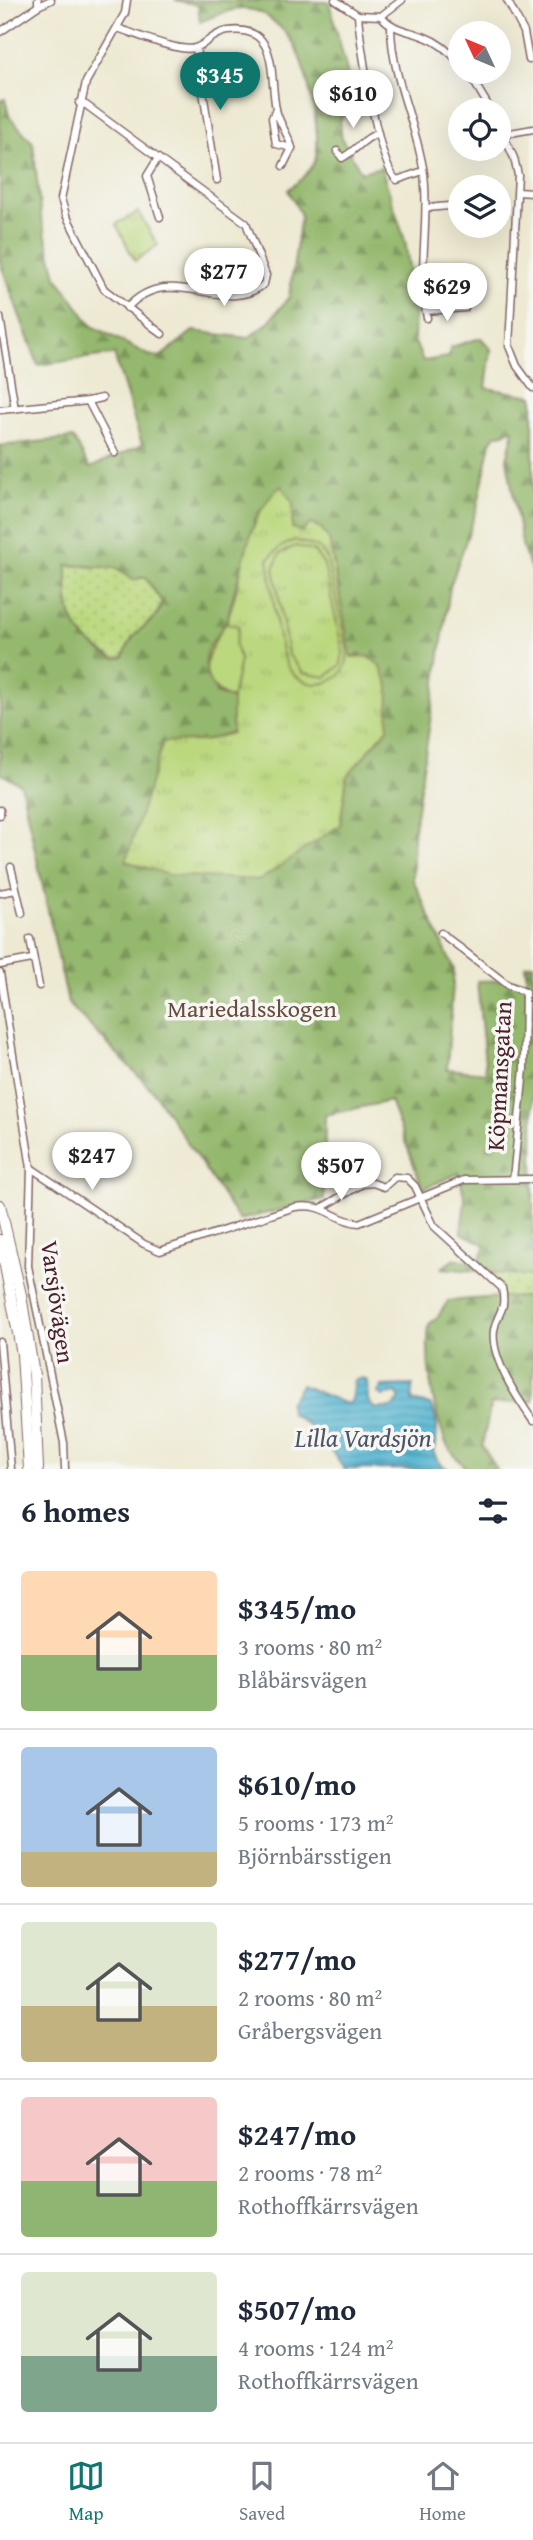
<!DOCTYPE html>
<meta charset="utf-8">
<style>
body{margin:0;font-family:"Gentium Book Plus",serif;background:#f6f6f7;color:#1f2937;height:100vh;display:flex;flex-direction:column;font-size:26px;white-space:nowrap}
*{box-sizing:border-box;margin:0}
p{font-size:23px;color:#747a83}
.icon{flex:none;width:38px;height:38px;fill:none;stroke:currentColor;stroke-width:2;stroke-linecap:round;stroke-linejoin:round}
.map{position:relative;height:1469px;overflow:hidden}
.sheet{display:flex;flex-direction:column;background:#fff;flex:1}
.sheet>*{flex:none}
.needle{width:46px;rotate:314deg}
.buttons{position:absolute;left:448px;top:21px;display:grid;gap:14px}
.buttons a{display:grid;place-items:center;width:63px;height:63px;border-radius:50%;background:#fff;box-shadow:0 7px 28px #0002;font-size:35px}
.price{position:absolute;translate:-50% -60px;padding:0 16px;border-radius:24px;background:#fff;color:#222;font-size:23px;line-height:46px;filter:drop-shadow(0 2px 4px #0008)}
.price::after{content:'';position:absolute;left:50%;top:42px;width:21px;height:16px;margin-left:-10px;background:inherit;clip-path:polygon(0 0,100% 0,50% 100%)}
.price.current{background:#0f766e;color:#fff}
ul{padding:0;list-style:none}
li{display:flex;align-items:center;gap:21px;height:175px;padding:0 21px}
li+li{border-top:2px solid #e0e1e3}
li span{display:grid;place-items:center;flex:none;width:196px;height:140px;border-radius:7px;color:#555}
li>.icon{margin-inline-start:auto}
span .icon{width:84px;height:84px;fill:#fffc;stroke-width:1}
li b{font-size:30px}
h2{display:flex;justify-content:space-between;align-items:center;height:84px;padding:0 21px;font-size:30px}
.tabs{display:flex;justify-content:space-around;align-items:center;height:98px;border-top:2px solid #e0e1e3;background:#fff;font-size:19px;color:#747a83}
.tabs a{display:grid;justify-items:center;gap:4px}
.tabs .current{color:#0f766e}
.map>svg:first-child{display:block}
.grass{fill:url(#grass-dots);stroke:#827c54;stroke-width:2}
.forest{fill:url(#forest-firs);stroke:#6f6c4c;stroke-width:2;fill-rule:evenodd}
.park{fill:url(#park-tufts);stroke:#827c54;stroke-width:2}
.pitch{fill:#bbd87e;stroke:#827c54;stroke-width:2;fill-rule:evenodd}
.water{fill:url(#water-rules);stroke:#4e6a7e;stroke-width:2}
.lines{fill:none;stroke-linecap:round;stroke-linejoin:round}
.minor-casing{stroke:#836665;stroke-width:9}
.highway-casing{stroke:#836665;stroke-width:12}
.minor{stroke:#fff;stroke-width:6}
.highway{stroke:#fff;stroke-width:10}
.labels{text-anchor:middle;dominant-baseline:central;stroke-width:7;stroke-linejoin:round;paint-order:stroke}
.park-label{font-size:24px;fill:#664d40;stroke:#f6f6f2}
.street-label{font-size:24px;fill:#4a1f2b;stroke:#f6f6f2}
.water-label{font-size:26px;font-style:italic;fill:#4d5465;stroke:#f6f6f2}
</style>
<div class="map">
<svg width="533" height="1469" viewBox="0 0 533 1469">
<defs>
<pattern id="grass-dots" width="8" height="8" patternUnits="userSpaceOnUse" patternTransform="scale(1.75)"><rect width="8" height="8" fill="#bbd87e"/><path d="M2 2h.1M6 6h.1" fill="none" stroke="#a2b96d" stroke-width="1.8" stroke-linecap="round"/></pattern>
<pattern id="forest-firs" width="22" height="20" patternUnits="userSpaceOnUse" patternTransform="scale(1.75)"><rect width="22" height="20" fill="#94b86d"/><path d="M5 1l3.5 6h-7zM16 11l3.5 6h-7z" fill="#7b955a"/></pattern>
<pattern id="park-tufts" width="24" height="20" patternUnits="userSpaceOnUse" patternTransform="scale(1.75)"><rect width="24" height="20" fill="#bbd87e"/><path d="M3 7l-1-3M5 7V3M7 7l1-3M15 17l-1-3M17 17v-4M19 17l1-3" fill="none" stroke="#a2b96d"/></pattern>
<pattern id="water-rules" width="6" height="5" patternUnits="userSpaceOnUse" patternTransform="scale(1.75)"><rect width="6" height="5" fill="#52b5d1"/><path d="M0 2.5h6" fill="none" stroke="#4693aa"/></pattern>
</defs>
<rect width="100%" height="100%" fill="#f6f6f2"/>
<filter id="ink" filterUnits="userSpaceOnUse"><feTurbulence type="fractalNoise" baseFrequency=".0143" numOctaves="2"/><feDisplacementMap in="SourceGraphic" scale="14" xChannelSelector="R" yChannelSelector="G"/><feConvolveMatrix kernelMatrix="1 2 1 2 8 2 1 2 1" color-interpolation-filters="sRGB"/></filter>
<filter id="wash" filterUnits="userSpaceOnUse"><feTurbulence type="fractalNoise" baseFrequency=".00686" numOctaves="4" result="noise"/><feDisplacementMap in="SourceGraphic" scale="28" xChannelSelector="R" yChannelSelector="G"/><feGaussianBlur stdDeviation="1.57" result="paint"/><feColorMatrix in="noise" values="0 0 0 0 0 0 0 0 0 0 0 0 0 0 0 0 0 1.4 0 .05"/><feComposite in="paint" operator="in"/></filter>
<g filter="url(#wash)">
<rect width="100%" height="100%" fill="#ede9d2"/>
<!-- grass -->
<g class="grass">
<path d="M67,565L117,568L133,580L145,577L162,602C156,626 132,626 124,657L115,659C68,634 67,614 67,565Z"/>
<path d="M481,1272L533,1276V1297H500L496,1284Z"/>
</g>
<!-- forest -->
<g class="forest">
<path d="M175,0L329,2L352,90L340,122L342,139L361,172L381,167L405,241L415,304L414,340L423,361L449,357L451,347L481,338L491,349L486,388L533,396V574L523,549L507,459L514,430L496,435L491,442L477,508L450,587L413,836V880L454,969L447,1069L486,1073L477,981L527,980L525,965L533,964V1276L442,1268L454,1259L478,1263L486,1245L461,1233L465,1200L459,1173L423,1189L390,1101L325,1115L324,1199L239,1220L153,1091L68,1003L21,785L0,773V446L73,438L90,468L142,445L114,354L38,365L0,262V100L5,99L9,116L33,143L41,217L56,276L92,326L148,355L160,357L193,331L248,338L268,323L289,297L301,215L288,190C298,182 308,175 314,163C325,140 305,58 290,38C283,29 267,14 257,11C236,5 219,14 200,22L198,5ZM293,503L292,528L302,533L310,524L321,528L329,540L351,657L361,654L388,728L347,776L340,825L163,743L204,741L232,733V699L216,693L207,652L226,622L255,520ZM67,565L117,568L133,580L145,577L162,602C156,628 133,623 124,657L115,659C68,634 67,614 67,565Z"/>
<path d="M500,1297H533V1401L491,1404L482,1446L497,1469H467C460,1461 450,1452 446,1443C432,1407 425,1362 429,1324L437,1318L448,1301Z"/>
</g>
<!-- park -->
<g class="park">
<path d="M138,212L158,245L135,261L116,224Z"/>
<path d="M281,486L293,503L292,528L302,532L310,524L321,528L329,540L351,657L368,656L380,666L389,686L388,728L347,776L340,825L260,880L169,875L126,861L163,742L204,741L232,733V700C214,691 201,675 207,652C210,641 222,631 227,620C244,577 244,516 281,486Z"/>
</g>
<!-- pitch -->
<g class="pitch">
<path d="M294,540L317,547L327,558L347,649C352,686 305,696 288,667C277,648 272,584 268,559L279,548ZM296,546L314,551L324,565L343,652L341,665L326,677L303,673L288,654L274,568L280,553Z"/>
<path d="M226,622L239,627L235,645L240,660L232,699C190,682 208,651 226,622Z"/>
</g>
<!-- water -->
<path class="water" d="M364,1378L367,1381L368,1400L374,1408H392L400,1399L396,1393L383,1396L378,1393L382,1386L413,1385L412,1401L430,1405C439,1420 438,1437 433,1451L438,1462L448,1469H344C330,1448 314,1425 290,1413L289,1403L301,1385L346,1404L352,1400L354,1380Z"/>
</g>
<g filter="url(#ink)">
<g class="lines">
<!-- minor casing -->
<g class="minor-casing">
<g id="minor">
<path d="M127,0L125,13L86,82L61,199L66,215L104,289L162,334"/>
<path d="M335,0L358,15L381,16C393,30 407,30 425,37C439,42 450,52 460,63"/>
<path d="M507,0L524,32L529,60"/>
<path d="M38,6L51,0"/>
<path d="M358,15C360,43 378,166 397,180L423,171"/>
<path d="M381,16L402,0"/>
<path d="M117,28C134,33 179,53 195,48C206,45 213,33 228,31C280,24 269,76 276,109C278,122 289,135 292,148L283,166"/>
<path d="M391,28C392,80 417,124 424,174C430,223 417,268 427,318"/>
<path d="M0,32L38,6V0"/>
<path d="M196,48L217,180"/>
<path d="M468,72L491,110"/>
<path d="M79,103L86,105L246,223L266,275L264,284C223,318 171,259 127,308"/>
<path d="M276,109L272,118L276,144L292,148"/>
<path d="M499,125L514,158L518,175L509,346L517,366L533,388"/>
<path d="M499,135L533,129"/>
<path d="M337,151L342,158C356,151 362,139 378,133"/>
<path d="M158,158L147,176L160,217"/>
<path d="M518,192L533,193"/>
<path d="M427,208L460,205"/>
<path d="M421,269L460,267"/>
<path d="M426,311L465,308"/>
<path d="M0,317L15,409"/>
<path d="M88,401L102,398"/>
<path d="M0,410L88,401L115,453"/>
<path d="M0,810V815"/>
<path d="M11,867L22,913"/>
<path d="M0,893L16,890"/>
<path d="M441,933L508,985L525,992L524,1069L513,1179"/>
<path d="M30,939L39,986"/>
<path d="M0,965L32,959"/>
<path d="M0,973L31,1168L28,1266L64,1443L65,1469"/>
<path d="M31,1168L144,1244L160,1251L295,1207C325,1202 334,1221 359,1223L464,1180L533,1179"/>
<path d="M323,1207L362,1184L373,1183L384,1187L395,1177L407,1178L415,1186L434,1226L502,1288C507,1313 497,1311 494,1330C490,1358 518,1399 533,1421"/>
<path d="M0,1342L11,1469"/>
</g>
</g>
<!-- highway casing -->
<g class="highway-casing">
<g id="highway">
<path d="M0,1205L21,1295L34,1375L38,1469"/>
<path d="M0,1240L22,1354L29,1469"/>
</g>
</g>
<!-- minor -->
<use href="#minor" class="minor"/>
<!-- highway -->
<use href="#highway" class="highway"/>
</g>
</g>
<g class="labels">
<!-- park labels -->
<g class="park-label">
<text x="252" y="1008">Mariedalsskogen</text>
</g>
<!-- street labels -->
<g class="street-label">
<text transform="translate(499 1076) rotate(-87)">Köpmansgatan</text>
<text transform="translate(58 1302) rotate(82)">Varsjövägen</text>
</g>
<!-- water labels -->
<g class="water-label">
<text x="363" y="1437">Lilla Vardsjön</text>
</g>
</g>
</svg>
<div class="buttons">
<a><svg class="needle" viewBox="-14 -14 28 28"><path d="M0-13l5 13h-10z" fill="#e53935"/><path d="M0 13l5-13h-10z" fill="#747a83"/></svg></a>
<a><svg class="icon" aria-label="locate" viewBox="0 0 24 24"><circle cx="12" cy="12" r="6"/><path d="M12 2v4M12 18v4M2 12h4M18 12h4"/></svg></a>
<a><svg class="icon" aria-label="layers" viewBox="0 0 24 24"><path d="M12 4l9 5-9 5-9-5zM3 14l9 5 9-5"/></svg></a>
</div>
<b class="price current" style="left:220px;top:112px">$345</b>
<b class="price" style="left:353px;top:130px">$610</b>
<b class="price" style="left:224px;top:308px">$277</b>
<b class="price" style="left:447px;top:323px">$629</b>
<b class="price" style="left:92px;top:1192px">$247</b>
<b class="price" style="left:341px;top:1202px">$507</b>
</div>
<section class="sheet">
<h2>6 homes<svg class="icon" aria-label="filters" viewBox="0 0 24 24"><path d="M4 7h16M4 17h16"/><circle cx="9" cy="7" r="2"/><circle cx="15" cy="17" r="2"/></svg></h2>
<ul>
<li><span style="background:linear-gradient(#ffd9b3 60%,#8fb573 0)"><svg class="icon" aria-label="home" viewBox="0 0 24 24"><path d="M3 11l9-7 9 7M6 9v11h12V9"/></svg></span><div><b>$345/mo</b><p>3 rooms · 80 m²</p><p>Blåbärsvägen</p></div></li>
<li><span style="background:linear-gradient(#a9c7e8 75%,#c2b280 0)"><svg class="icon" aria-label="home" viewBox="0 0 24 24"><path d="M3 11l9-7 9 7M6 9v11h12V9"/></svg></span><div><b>$610/mo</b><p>5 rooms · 173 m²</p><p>Björnbärsstigen</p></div></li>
<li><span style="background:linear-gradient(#dfe7d0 60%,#c2b280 0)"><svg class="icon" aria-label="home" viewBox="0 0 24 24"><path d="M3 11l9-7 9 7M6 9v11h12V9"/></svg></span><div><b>$277/mo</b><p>2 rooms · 80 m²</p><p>Gråbergsvägen</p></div></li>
<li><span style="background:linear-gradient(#f6c9c9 60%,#8fb573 0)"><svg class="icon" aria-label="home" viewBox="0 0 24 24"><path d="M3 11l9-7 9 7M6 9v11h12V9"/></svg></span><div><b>$247/mo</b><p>2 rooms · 78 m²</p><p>Rothoffkärrsvägen</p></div></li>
<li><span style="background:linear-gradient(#dfe7d0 60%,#7fa58c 0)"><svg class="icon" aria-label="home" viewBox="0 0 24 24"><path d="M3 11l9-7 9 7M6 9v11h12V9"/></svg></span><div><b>$507/mo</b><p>4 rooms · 124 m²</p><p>Rothoffkärrsvägen</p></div></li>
</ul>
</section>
<nav class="tabs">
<a class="current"><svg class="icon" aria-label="map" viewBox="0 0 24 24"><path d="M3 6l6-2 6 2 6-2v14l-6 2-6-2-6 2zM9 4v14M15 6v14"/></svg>Map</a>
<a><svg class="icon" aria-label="saved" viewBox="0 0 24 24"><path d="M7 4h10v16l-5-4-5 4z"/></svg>Saved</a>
<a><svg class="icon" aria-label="home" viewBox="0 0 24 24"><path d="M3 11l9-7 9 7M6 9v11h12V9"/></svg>Home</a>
</nav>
